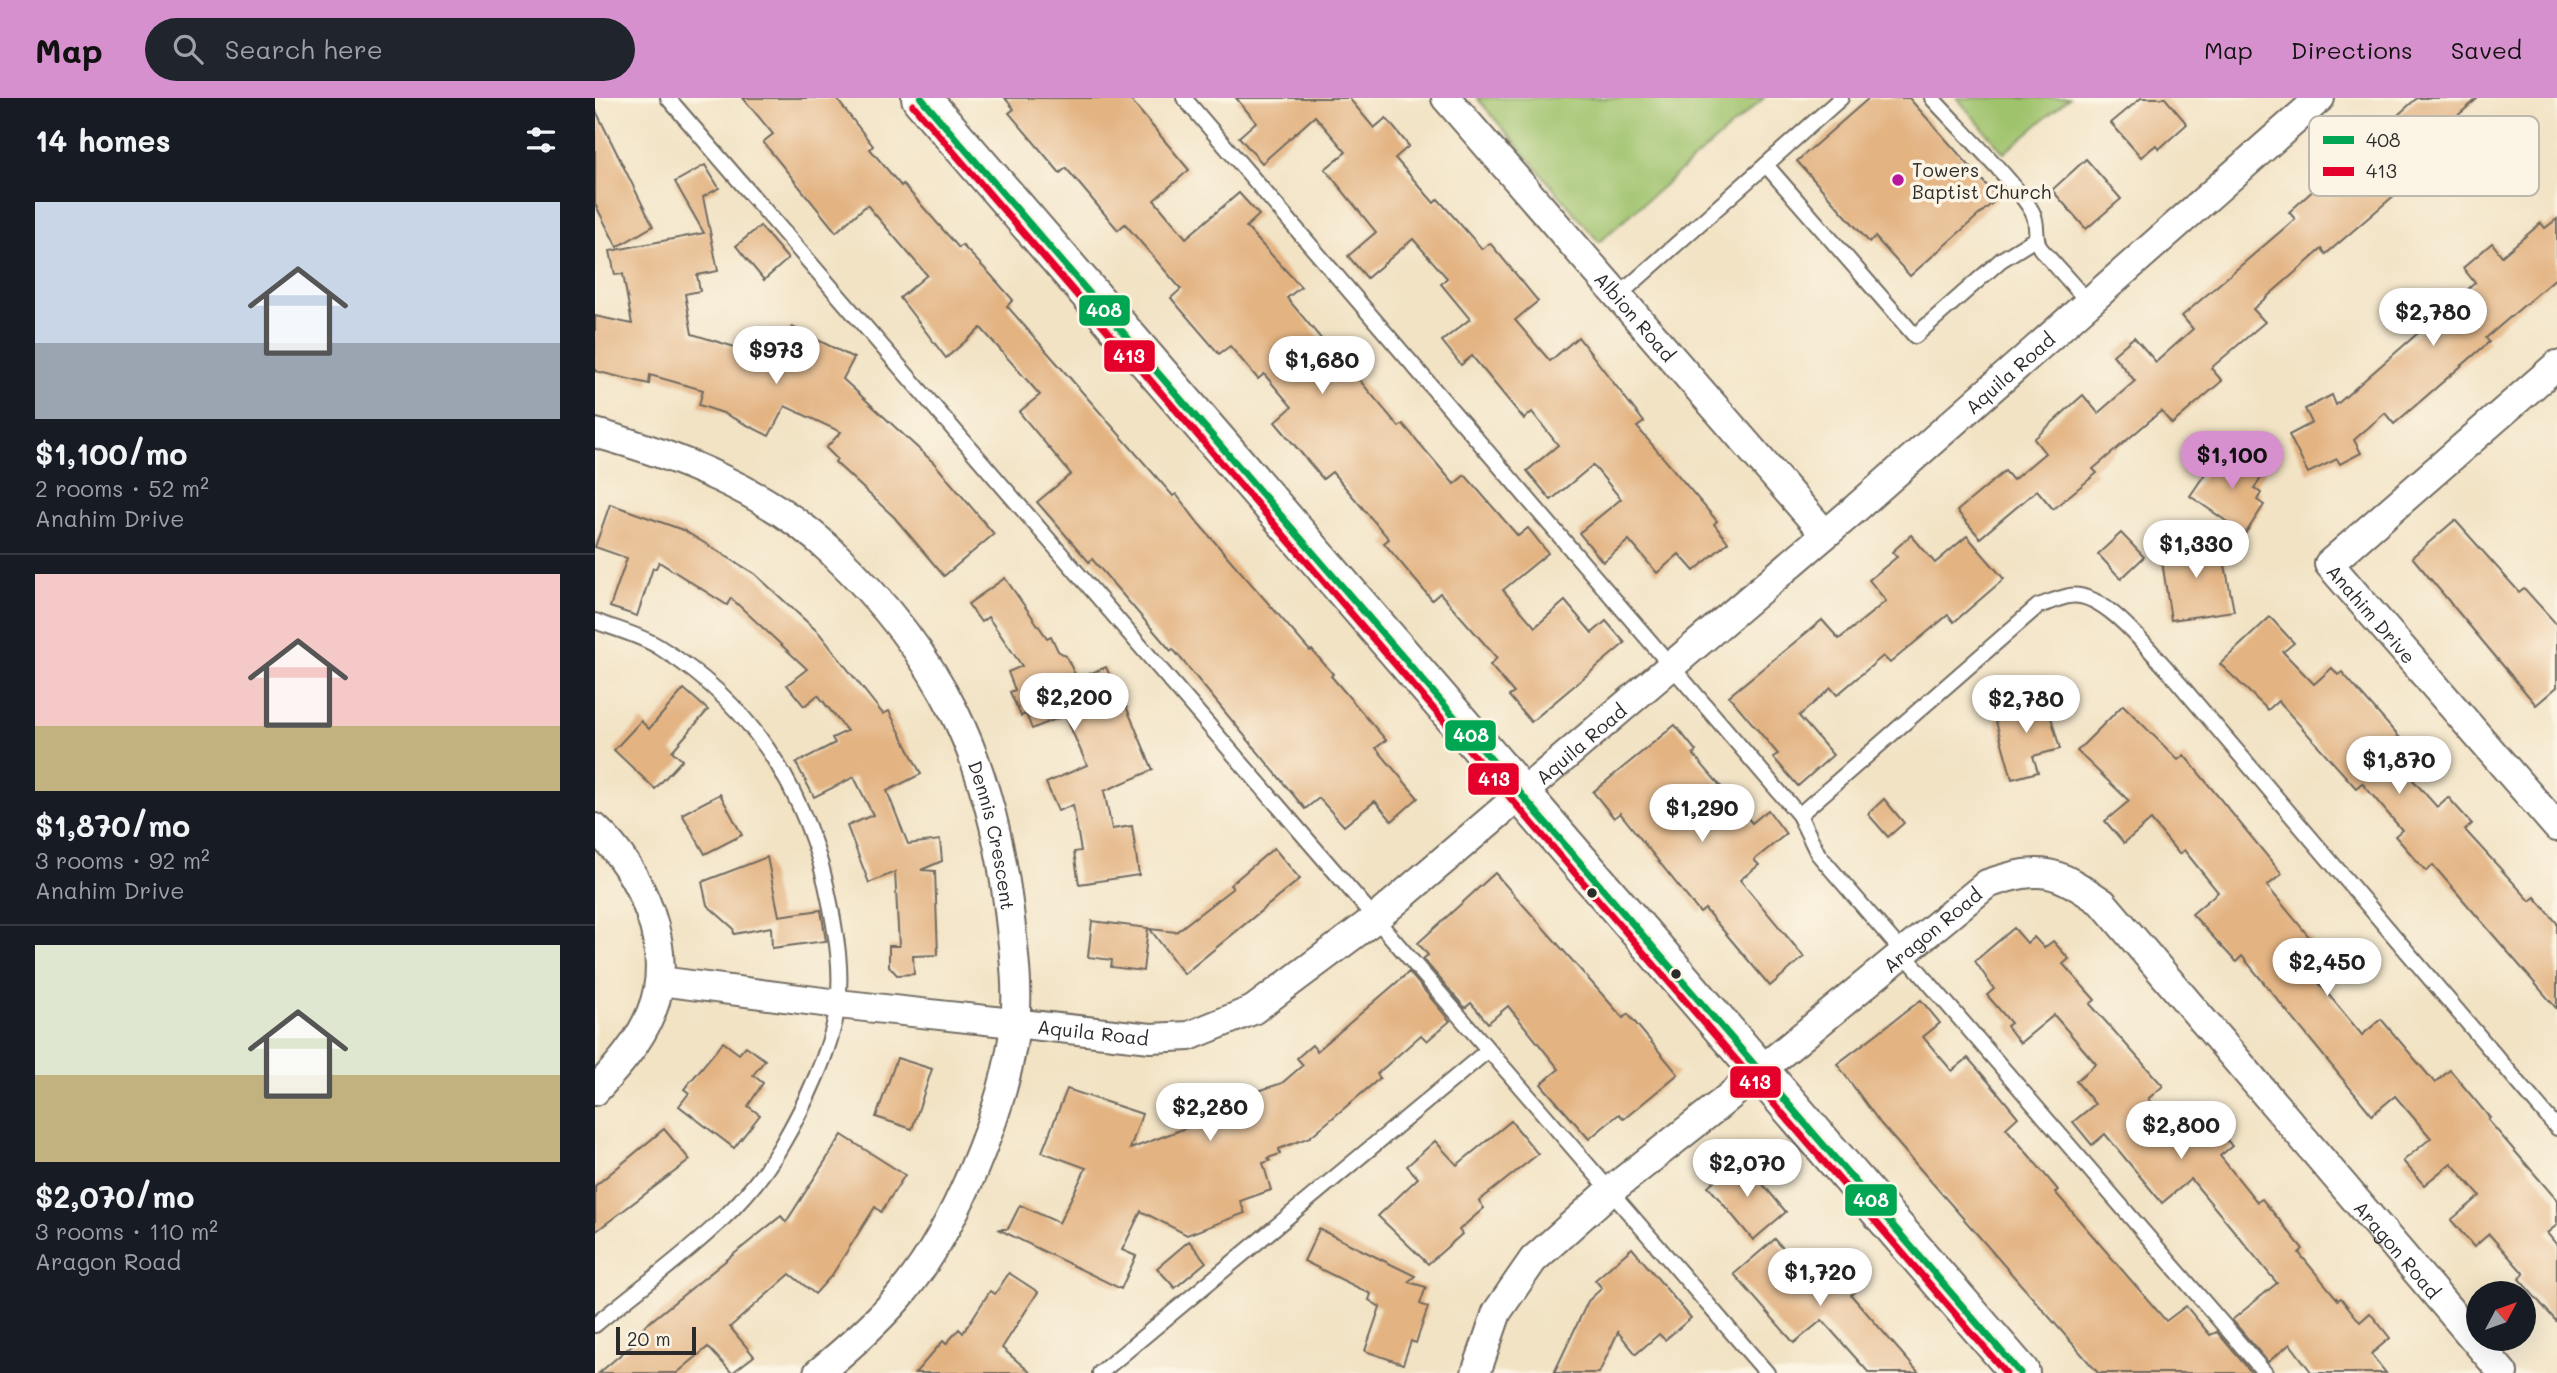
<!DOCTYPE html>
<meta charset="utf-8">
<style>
body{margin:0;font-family:Mali,sans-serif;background:#20242c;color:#f1f3f6;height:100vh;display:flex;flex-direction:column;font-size:26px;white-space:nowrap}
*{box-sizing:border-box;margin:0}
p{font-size:23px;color:#9ea1a6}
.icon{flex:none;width:38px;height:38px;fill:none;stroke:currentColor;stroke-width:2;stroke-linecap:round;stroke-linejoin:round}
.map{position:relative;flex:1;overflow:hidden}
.panel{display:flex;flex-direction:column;background:#171b24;width:595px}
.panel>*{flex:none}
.needle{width:46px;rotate:49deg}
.tools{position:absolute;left:1871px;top:1183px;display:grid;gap:14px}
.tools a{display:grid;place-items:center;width:70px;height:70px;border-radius:50%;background:#171b24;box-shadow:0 7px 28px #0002;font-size:35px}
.scale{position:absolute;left:21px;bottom:18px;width:80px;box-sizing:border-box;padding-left:7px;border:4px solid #2b2b2b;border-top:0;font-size:19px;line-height:24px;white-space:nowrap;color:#2b2b2b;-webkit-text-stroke:5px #fcf5e5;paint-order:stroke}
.price{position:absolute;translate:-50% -60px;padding:0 16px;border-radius:24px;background:#fff;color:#222;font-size:23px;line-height:46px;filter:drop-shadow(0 2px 4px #0008)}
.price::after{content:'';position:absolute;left:50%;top:42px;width:21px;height:16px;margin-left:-10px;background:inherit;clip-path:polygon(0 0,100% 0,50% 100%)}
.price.current{background:#d690ce;color:#111}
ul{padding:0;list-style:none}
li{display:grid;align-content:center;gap:14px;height:371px;padding:0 35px}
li+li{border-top:2px solid #363941}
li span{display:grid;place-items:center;height:217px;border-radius:0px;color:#555}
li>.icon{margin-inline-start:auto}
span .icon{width:126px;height:126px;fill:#fffc;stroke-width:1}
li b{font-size:30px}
h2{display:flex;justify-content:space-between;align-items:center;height:84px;padding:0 35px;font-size:30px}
header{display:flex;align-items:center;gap:42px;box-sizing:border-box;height:98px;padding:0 35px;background:#d690ce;color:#111}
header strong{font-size:33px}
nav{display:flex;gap:38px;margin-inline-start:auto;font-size:24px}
.search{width:490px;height:63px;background:#20242c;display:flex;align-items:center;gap:18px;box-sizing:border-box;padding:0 24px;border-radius:38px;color:#9ea1a6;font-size:26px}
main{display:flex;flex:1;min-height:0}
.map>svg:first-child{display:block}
.green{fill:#9fc26c;stroke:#65764c;stroke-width:2}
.building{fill:#e3b382}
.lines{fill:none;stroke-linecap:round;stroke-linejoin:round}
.lane-casing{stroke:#716b61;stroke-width:18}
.street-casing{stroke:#716b61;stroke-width:32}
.secondary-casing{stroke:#716b61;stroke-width:42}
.lane{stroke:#fff;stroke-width:14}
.street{stroke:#fff;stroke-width:28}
.secondary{stroke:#fff;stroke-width:38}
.bus-1-casing{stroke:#fcf5e5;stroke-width:12}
.bus-2-casing{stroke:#fcf5e5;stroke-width:12}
.bus-1{stroke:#00a651;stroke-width:7}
.bus-2{stroke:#e4002b;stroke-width:7}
.poi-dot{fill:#b5179e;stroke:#fcf5e5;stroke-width:2.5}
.bus-dot{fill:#2b2b2b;stroke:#fcf5e5;stroke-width:2.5}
.labels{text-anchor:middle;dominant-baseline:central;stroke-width:7;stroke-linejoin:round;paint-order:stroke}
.poi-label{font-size:19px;fill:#2b2b2b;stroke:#fcf5e5;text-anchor:start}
.street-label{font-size:19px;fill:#2b2b2b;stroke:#fcf5e5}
.key{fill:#fcf5e5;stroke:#bdb8ad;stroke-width:2}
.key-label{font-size:19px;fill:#2b2b2b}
.line-badge{stroke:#fcf5e5;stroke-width:2.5}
.badge-label{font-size:19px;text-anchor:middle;font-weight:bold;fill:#fff}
</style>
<header>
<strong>Map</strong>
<div class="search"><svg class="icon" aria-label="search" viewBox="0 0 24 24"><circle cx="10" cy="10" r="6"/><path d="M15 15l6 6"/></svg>Search here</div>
<nav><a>Map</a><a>Directions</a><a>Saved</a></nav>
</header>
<main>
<section class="panel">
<h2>14 homes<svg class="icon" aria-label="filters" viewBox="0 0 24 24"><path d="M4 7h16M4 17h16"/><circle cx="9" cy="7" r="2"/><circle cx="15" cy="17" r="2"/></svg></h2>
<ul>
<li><span style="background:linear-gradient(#c9d6e8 65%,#9aa5b1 0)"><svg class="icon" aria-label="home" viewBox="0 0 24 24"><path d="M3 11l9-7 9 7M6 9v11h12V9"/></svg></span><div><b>$1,100/mo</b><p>2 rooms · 52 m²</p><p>Anahim Drive</p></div></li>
<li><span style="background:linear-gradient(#f6c9c9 70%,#c2b280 0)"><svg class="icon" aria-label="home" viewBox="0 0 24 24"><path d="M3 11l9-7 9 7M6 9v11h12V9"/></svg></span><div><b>$1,870/mo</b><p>3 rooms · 92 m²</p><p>Anahim Drive</p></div></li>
<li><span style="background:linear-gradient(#dfe7d0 60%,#c2b280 0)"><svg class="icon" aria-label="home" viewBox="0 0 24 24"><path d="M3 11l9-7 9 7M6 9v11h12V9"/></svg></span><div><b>$2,070/mo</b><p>3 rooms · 110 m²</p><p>Aragon Road</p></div></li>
</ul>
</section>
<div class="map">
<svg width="1962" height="1275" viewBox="0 0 1962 1275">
<rect width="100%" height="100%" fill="#fcf5e5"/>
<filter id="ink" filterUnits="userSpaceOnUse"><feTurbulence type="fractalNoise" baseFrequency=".0143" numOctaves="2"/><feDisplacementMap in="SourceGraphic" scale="14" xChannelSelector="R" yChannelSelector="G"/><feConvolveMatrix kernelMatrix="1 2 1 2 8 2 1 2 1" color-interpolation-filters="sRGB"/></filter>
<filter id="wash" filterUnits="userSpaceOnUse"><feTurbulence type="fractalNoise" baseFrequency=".00686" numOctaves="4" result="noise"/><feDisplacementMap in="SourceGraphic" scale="28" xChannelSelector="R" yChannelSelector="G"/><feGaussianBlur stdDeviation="1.57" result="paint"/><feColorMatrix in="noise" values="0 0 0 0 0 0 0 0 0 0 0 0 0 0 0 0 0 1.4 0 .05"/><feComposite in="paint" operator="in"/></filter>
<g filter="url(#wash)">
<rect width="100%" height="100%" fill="#f2e3c5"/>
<!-- green -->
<g class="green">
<path d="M882,0H1169L1004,144Z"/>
<path d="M1362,0H1474L1409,55Z"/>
</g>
<g id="blocks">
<!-- building -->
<g class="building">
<path d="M148,0H241L278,48L275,51L306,88L308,86L364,150L367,147L395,176L418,202L412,208L578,398L581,396L604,426L715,553L717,552L738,576L736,578L791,642L781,650L823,700L797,723L780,703L749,728L724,700L710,711L578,551L576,553L497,461L494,464L442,404L476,376L424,314L445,297L386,230L351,260L305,200L332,177L272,107L241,134L168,44L178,36Z"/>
<path d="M410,0H534L594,72L559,102L591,140L644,95L664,117L651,129L706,189L692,200L748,267L750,265L804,329L808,326L859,386L870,377L923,438L933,430L953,455L908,492L940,529L970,503L997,535L1011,523L1030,545L936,624L914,598L919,595L895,567L902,560L845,495L837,502L789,445L794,441L737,374L728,381L680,324L697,309L669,276L663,281L635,248L624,256L576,200L586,191L530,126L523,132L471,70L465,75L414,15L419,11Z"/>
<path d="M641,0H754L779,30L791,20L814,48L800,60L839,105L843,101L887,151L895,145L943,203L920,222L955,263L983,239L1049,324L1042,329L1122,423L1119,426L1133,444L1099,473L1084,456L1062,475L1034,442L1008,464L984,435L1026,401L998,367L956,402L932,373L963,347L937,314L929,321L877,258L866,267L847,243L875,221L846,186L852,180L818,141L772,180L753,158L781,134L730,71L751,54L720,18L667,65L644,39L661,24Z"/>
<path d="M1274,0H1314L1403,100L1315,178L1280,139L1274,144L1202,63Z"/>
<path d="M1546,0H1570L1592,26L1564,51L1561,47L1546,59L1516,25Z"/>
<path d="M1822,0H1883L1817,57L1830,71L1731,156L1727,151L1658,211L1670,224L1616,270L1627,283L1577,326L1566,313L1498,371L1502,375L1458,411L1442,392L1385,440L1362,413L1410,373L1418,382L1450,355L1439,341L1488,297L1503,315L1540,283L1518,257L1539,239L1561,264L1598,231L1587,218L1700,121L1694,114Z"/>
<path d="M0,11L58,128L22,149L0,106Z"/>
<path d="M1491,61L1526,101L1491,131L1457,92Z"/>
<path d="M110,67L124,90L108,99L123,173L102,177L105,193L90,196L97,236L179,261L197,229L259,260L248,281L339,365L399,436L349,478L299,419L240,364L242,361L231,350L246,334L190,308L174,338L128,315L104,307L108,292L55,277L54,286L0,273V218L37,226L28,176L20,177L15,153L109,135L80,84Z"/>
<path d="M1962,121V179L1891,240L1894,244L1799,326L1790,315L1759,342L1766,355L1745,366L1742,361L1713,375L1694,337L1717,325L1710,311L1737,297L1741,307L1880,185L1868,170L1897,145L1907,158L1946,125L1950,130Z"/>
<path d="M165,128L193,161L169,182L141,148Z"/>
<path d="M1638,350L1671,373L1659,390L1666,395L1662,402L1669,407L1650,436L1595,398L1614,370L1622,374Z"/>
<path d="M15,406L88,432L160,476L224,535L288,616L294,613L326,676L292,693L313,746L345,742L347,763L326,772L340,773L343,857L318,858L319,876L302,877L294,868V848H304L300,774L274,785L252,728L278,717L259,679L219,699L201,665L240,645L237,640L252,633L223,597L209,608L192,587L212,571L136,500L132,507L64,464L61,470H58L42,518L15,509L32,460L0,449Z"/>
<path d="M1860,422L1924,494L1929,490L1962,527V589L1941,607L1817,459Z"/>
<path d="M1526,435L1549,459L1526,481L1503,456Z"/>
<path d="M1316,437L1340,465L1372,438L1409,481L1359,524L1353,517L1295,565L1288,558L1242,597L1236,590L1204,618L1238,657L1203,688L1178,659L1183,656L1134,598L1227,522L1244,541L1291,503L1274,482L1302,459L1297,454Z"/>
<path d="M1625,441L1639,513L1576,522L1565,450Z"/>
<path d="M410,480L452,540L456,538L463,553L471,558L482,581L511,569L528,608L530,606L558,672L509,693L517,731L537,728L544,777L484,786L479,754L486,753L478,707L463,713L451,685L492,667L470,617L437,631L431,616L426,618L415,594L420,592L413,574L427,568L393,519L386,524L373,506Z"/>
<path d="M1675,519L1699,545L1688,554L1719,586L1737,570L1743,577L1747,574L1811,647L1804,653L1809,659L1803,665L1842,709L1853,699L1877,726L1870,732L1935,803L1940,799L1962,825V911L1838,767L1831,773L1800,738L1807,732L1767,685L1761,690L1683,603L1673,612L1625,566Z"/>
<path d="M89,591L113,612L77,653L87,662L60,691L19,652L46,623L54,631Z"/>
<path d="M1450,598L1465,651L1438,658L1443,674L1417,681L1398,613Z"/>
<path d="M1528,607L1583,662L1589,657L1687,776L1672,788L1726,853L1709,867L1767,937L1786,921L1840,985L1855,972L1895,1020L1893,1022L1962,1102V1127L1952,1135L1962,1147V1224L1924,1181L1929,1176L1894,1136L1879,1149L1856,1122L1885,1098L1856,1065L1829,1087L1808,1063L1836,1040L1800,998L1777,1017L1647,858L1641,864L1597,816L1623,794L1589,752L1584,756L1556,722L1529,745L1510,723L1534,703L1482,653Z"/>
<path d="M1080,627L1101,653L1098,656L1157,725L1173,712L1191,736L1159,762L1164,767L1145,782L1209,859L1175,888L1110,811L1105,815L1025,715L1019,720L998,694Z"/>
<path d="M125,696L147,737L110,756L87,716Z"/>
<path d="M1289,701L1309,725L1293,739L1273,716Z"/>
<path d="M679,750L705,781L589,876L555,831L581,834L638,790L635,787Z"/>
<path d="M172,759L184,818L226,812L231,843L177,850L176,829L139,836L138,830L112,807L107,784Z"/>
<path d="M900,775L1028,920L1033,916L1083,976L1029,1021L1024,1016L994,1041L946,986L964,971L913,908L893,925L876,905L870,910L828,861L833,857L823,845Z"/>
<path d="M497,823L553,830L548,873L516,869L517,862L493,859Z"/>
<path d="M1419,830L1432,845L1439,839L1449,850L1458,843L1474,861L1468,866L1500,902L1495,906L1568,988L1553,1001L1591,1049L1619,1026L1637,1048L1625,1058L1662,1104L1667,1101L1681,1118L1708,1151L1704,1155L1743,1202L1746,1200L1765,1224L1775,1215L1795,1240L1776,1256L1791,1275H1717L1695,1246L1673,1264L1637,1222L1682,1185L1596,1081L1567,1105L1510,1036L1497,1047L1478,1024L1500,1006L1481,983L1501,966L1459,917L1425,945L1412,928L1416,925L1392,897L1399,891L1380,863Z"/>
<path d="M814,874L855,923L832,943L826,937L782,976L785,980L715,1039L684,1051L685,1056L673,1060L675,1063L668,1065L676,1092L645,1103L650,1115L592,1137L546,1113L527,1152L541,1158L526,1191L403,1131H413L425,1107L464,1125L491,1070L447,1054L472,991L547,1016L535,1051L620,1019L616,1009L687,985L708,967L702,960L717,947L722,953Z"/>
<path d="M1326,902L1345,925L1328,939L1357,973L1373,960L1404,996L1423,1019L1411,1030L1463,1092L1460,1094L1571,1223L1591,1208L1615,1237L1622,1234L1657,1275H1503L1286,1026L1242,966Z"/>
<path d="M128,944L144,956L151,948L170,962L158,977L168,985L153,1008L165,1017L139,1050L84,1008L94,995L89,991Z"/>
<path d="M302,960L337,971L317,1031L281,1019Z"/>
<path d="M916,1023L943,1056L884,1103L889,1110L864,1132L867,1136L833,1166L783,1118L823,1080L812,1068L840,1043L862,1067Z"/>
<path d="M69,1031L95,1062L0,1134V1088Z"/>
<path d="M247,1037L310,1077L286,1114L280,1109L237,1177L220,1196L195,1176L135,1229L159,1258L137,1275L113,1249L82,1275H4L44,1241L40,1236L186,1118L191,1124Z"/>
<path d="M1146,1060L1191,1114L1158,1142L1113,1088Z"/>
<path d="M724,1131L820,1178L813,1184L831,1189L825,1206L833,1209L821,1245L816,1243L808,1266L770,1253L785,1209L774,1202L776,1196L709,1163Z"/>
<path d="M1180,1141L1216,1183L1241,1163L1264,1190L1256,1197L1324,1275H1274L1227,1222L1199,1245L1139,1176Z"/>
<path d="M594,1143L611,1164L580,1190L562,1170Z"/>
<path d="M1037,1150L1096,1220L1070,1242L1064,1236L1041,1256L1023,1234L1004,1275H959L993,1203L1007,1190L1000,1182Z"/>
<path d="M414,1175L443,1194L407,1250L436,1275H320L348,1243L351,1246L364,1231L368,1235L395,1193L400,1196Z"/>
</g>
</g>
</g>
<g filter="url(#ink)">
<use href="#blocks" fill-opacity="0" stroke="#716b61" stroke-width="2"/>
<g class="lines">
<!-- lane casing -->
<g class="lane-casing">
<g id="lane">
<path d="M73,0L1172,1275"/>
<path d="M589,0L1204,717L1223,756L1670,1275"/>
<path d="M1337,0C1358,24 1430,93 1439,118C1443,129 1439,139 1445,150L1494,205"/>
<path d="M1171,67L1320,238L1406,162L1440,141"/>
<path d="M1022,199L1246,0"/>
<path d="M0,523C20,531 45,537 64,549C162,609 215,699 236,810C242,842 247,873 243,905C238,949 209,1009 186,1048C144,1122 64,1173 0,1227"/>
<path d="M1204,717L1443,508C1453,505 1464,500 1474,498C1508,492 1551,549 1572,571L1962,1030"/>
<path d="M505,1275L892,953"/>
</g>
</g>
<!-- street casing -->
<g class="street-casing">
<g id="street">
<path id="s1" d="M851,0L1230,436"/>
<path id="s2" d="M1962,267L1734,466L1962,729"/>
<path id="s3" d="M0,335C81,357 174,394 236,453C347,559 395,659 414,812C418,849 424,888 420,926C411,1009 358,1138 302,1201C278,1228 251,1252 223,1275"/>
<path d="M0,730C46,772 82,853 56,915C44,945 22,969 0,993"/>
<path id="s4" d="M65,883L243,906L556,940L594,938L658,912L781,820L1259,412L1725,0"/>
<path id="s5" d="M881,1275L902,1214L938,1162L1015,1093L1124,1007L1392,786C1448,767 1460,772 1508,805L1908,1275"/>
</g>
</g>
<!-- secondary casing -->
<g class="secondary-casing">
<path id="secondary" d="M326,0L1425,1275"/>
</g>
<!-- lane -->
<use href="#lane" class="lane"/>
<!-- street -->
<use href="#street" class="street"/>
<!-- secondary -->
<use href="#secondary" class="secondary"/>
<!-- bus-1 casing -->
<g class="bus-1-casing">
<path id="bus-1" d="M326,0L1425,1275"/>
</g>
<!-- bus-2 casing -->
<g class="bus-2-casing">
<path id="bus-2" d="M318,7L1411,1275"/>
</g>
<!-- bus-1 -->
<use href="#bus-1" class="bus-1"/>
<!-- bus-2 -->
<use href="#bus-2" class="bus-2"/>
</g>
</g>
<!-- markers -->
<circle class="poi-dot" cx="1303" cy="82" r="7"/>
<g class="bus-dot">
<circle cx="997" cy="795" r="6"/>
<circle cx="1081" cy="876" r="6"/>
</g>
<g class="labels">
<!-- poi labels -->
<g class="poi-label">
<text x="1317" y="71">Towers<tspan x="1317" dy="22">Baptist Church</tspan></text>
</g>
<!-- street labels -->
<g class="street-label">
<text stroke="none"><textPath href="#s1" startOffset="289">Albion Road</textPath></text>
<text stroke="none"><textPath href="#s4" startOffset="1591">Aquila Road</textPath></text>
<text stroke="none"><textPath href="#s2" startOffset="368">Anahim Drive</textPath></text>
<text stroke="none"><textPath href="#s4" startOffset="1024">Aquila Road</textPath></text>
<text stroke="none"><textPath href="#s3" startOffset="600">Dennis Crescent</textPath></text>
<text stroke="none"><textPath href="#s5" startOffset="646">Aragon Road</textPath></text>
<text stroke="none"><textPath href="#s4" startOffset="436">Aquila Road</textPath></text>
<text stroke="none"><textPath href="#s5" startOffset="1297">Aragon Road</textPath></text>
</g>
</g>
<!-- legend -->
<rect x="1714" y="18" width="230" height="80" rx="10" class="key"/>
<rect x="1728" y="38" width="31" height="8" fill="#00a651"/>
<rect x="1728" y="69" width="31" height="9" fill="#e4002b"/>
<g class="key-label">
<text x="1771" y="49">408</text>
<text x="1771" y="80">413</text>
</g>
<g class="line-badge">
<rect x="483" y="196" width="53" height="33" rx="7" fill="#00a651"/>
<rect x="508" y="241" width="53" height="34" rx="7" fill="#e4002b"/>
<rect x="849" y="621" width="53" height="33" rx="7" fill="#00a651"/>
<rect x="872" y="664" width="53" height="34" rx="7" fill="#e4002b"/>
<rect x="1134" y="967" width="53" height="34" rx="7" fill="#e4002b"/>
<rect x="1249" y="1085" width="54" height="34" rx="7" fill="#00a651"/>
</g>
<g class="badge-label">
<text x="509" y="219">408</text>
<text x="534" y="265">413</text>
<text x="876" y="644">408</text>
<text x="899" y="688">413</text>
<text x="1160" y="991">413</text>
<text x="1276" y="1109">408</text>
</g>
</svg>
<div class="tools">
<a><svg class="needle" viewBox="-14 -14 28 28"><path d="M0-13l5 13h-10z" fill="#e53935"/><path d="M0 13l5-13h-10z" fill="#9ea1a6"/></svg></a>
</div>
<div class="scale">20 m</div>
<b class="price" style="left:1838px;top:250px">$2,780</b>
<b class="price" style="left:181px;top:288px">$973</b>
<b class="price" style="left:727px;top:298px">$1,680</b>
<b class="price current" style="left:1637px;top:393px">$1,100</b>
<b class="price" style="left:1601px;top:482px">$1,330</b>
<b class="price" style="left:479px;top:635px">$2,200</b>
<b class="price" style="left:1431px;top:637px">$2,780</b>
<b class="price" style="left:1804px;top:698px">$1,870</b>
<b class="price" style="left:1107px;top:746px">$1,290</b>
<b class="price" style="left:1732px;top:900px">$2,450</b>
<b class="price" style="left:615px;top:1045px">$2,280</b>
<b class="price" style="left:1586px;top:1063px">$2,800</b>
<b class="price" style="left:1152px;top:1101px">$2,070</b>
<b class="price" style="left:1225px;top:1210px">$1,720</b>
</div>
</main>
